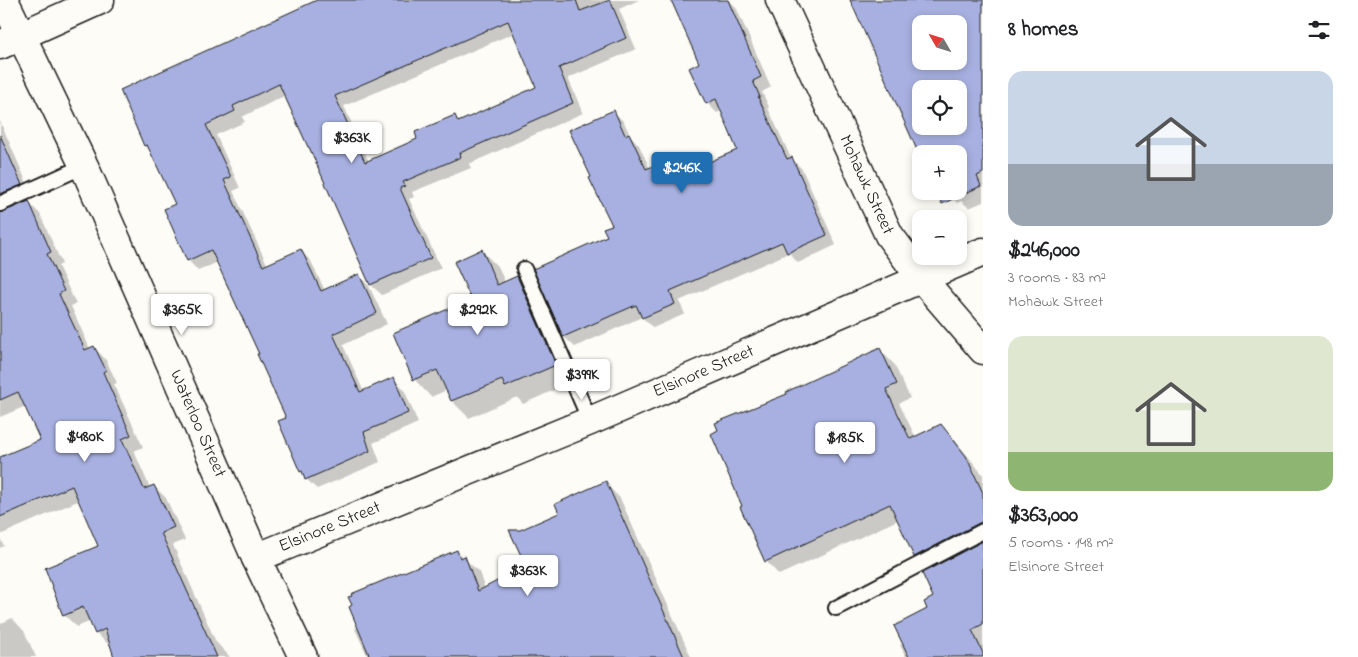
<!DOCTYPE html>
<meta charset="utf-8">
<style>
body{margin:0;font-family:"Indie Flower",sans-serif;background:#f6f6f6;color:#202124;height:100vh;display:flex;flex-direction:column;font-size:19px;white-space:nowrap}
*{box-sizing:border-box;margin:0}
p{font-size:16px;color:#757577}
.icon{flex:none;width:28px;height:28px;fill:none;stroke:currentColor;stroke-width:2;stroke-linecap:round;stroke-linejoin:round}
.map{position:relative;flex:1;overflow:hidden}
.sheet{display:flex;flex-direction:column;background:#fff;width:375px}
.sheet>*{flex:none}
.needle{width:32px;rotate:309deg}
.tools{position:absolute;left:912px;top:15px;display:grid;gap:10px}
.tools a{display:grid;place-items:center;width:55px;height:55px;border-radius:10px;background:#fff;box-shadow:0 2px 8px #0003;font-size:25px}
.price{position:absolute;translate:-50% -42px;padding:0 11px;border-radius:5px;background:#fff;color:#222;font-size:16px;line-height:32px;filter:drop-shadow(0 1px 2px #0008)}
.price::after{content:'';position:absolute;left:50%;top:30px;width:15px;height:11px;margin-left:-8px;background:inherit;clip-path:polygon(0 0,100% 0,50% 100%)}
.price.active{background:#1f6fb2;color:#fff}
ul{padding:0;list-style:none}
li{display:grid;align-content:center;gap:10px;height:265px;padding:0 25px}
li span{display:grid;place-items:center;height:155px;border-radius:15px;color:#555}
li>.icon{margin-inline-start:auto}
span .icon{width:90px;height:90px;fill:#fffc;stroke-width:1}
li b{font-size:21px}
h2{display:flex;justify-content:space-between;align-items:center;height:60px;padding:0 25px;font-size:21px}
main{display:flex;flex:1;min-height:0}
.map>svg:first-child{display:block}
.shadow{fill:#0003;fill-rule:evenodd}
.building{fill:#a7b0e0;stroke:#1c1c1c;fill-rule:evenodd}
.lines{fill:none;stroke-linecap:round;stroke-linejoin:round}
.lane-casing{stroke:#1c1c1c;stroke-width:18}
.street-casing{stroke:#1c1c1c;stroke-width:31}
.secondary-casing{stroke:#1c1c1c;stroke-width:31}
.lane{stroke:#fdfcf7;stroke-width:14}
.street{stroke:#fdfcf7;stroke-width:28}
.secondary{stroke:#fdfcf7;stroke-width:28}
.labels{text-anchor:middle;dominant-baseline:central;stroke-width:4.5;stroke-linejoin:round;paint-order:stroke}
.street-label{font-size:18px;fill:#1c1c1c;stroke:#fdfcf7}
</style>
<main>
<div class="map">
<svg width="983" height="657" viewBox="0 0 983 657">
<rect width="100%" height="100%" fill="#fdfcf7"/>
<filter id="ink" filterUnits="userSpaceOnUse"><feTurbulence type="fractalNoise" baseFrequency=".02" numOctaves="2"/><feDisplacementMap in="SourceGraphic" scale="10" xChannelSelector="R" yChannelSelector="G"/><feConvolveMatrix kernelMatrix="1 2 1 2 8 2 1 2 1" color-interpolation-filters="sRGB"/></filter>
<g filter="url(#ink)">
<!-- shadow -->
<g class="shadow">
<path d="M335,0H639L619,9L636,49L568,78L583,113L469,164L471,168L412,192L414,197L409,199L441,268L382,295L371,285L313,153L286,95L242,117L245,122L216,135L240,188L233,191L268,266L301,251L311,261L325,291L359,275L369,286L387,324L343,345L364,392L394,379L404,389L418,423L373,443L380,462L317,489L306,479L305,475L301,471L287,419L260,354L218,262L198,271L188,260L176,205L152,152L146,146L121,91ZM514,33L537,87L460,122L455,116L419,140L369,162L344,106Z"/>
<path d="M672,0H729L736,7L771,87L762,92L769,107L768,108L791,158L802,169L836,245L798,263L789,253L679,301L685,314L653,328L642,317L575,347L564,337L535,270L608,237L614,225L613,111L624,122L630,135L639,145L650,169L680,156L691,166L693,170L739,150L722,111L717,113L707,103L701,64Z"/>
<path d="M852,0H983V202L969,208L961,201L957,203L946,191H959V154H921V155ZM921,24H959V61H921ZM921,89H959V126H921Z"/>
<path d="M0,121L33,197L8,208L5,213L28,202L40,214L62,264L58,266L76,304L71,306L90,349L94,347L106,360L117,383L114,384L143,447L134,451L150,488L154,486L166,498L185,540L173,545L216,642L230,657H156L117,641L109,645L96,633L91,621L77,627L64,615L100,547L80,500L0,535V459L42,441L26,406L0,417Z"/>
<path d="M482,251L499,268L505,283L517,277L534,295L572,382L523,404L517,397L469,418L452,401L447,390L431,397L414,379L395,334L472,300Z"/>
<path d="M880,350L894,364L910,398L899,403L916,438L941,426L955,440L983,475V657H906L900,645L904,643L929,610L935,598L929,570L915,556L898,520L779,575L766,561L789,394Z"/>
<path d="M605,483L620,498L691,657H368L355,629L456,551L479,572L485,589L527,566L561,513Z"/>
<path d="M0,538L4,546L0,548Z"/>
<path d="M12,618L24,631L36,657H0V624Z"/>
</g>
<!-- building -->
<g class="building">
<path d="M317,0H576L580,11L610,0L626,38L559,68L573,103L460,153L461,157L403,182L405,186L400,188L431,258L370,285L309,147H308L279,84L233,106L235,111L206,125L231,177L224,180L263,266L301,249L321,291L359,274L377,313L333,334L360,392L394,377L408,413L364,432L370,451L305,480L302,471L300,472L278,421L286,418L257,354H259L211,250L187,261L164,209L175,204L147,145L144,146L120,90ZM508,21L536,87L458,122L455,115L415,132L417,139L365,162L335,96Z"/>
<path d="M671,0H728L761,77L753,81L760,97H758L787,159L792,157L827,235L787,253L782,242L670,291L675,304L642,318L636,305L563,337L533,269L607,236L603,228L612,225L589,178L591,177L569,130L614,110L625,135L629,133L646,169L681,154L688,171L737,150L716,99L706,104L689,68L699,63Z"/>
<path d="M850,0H983V173L977,176L981,186L942,204L936,191H959V154H921V159ZM921,24H959V61H921ZM921,89H959V126H921Z"/>
<path d="M0,135L22,185L0,194Z"/>
<path d="M29,201L51,252L47,254L64,291L59,294L85,350L94,346L106,370L103,372L131,435L122,439L144,489L154,485L174,527L161,533L217,657H114L105,629L95,634L83,607L63,616L45,568L98,546L72,486L0,517V457L40,440L18,392L0,400V213Z"/>
<path d="M482,249L497,285L517,276L556,365L505,387L502,380L451,401L437,370L413,380L393,333L471,299L454,262Z"/>
<path d="M880,348L897,384L886,389L910,439L941,424L966,456L983,493V522L979,523L914,557L890,504L765,562L740,507L742,506L711,434L718,430L715,423L787,394L786,392Z"/>
<path d="M606,481L684,657H370L349,607L352,605L348,597L352,596L351,594L457,550L460,558L465,556L478,591L526,566L509,530H520L559,513L555,504Z"/>
<path d="M983,541V624L972,630L983,653V657H909L894,626L927,609L924,602L933,597L922,573Z"/>
</g>
<g class="lines">
<!-- lane casing -->
<g class="lane-casing">
<g id="lane">
<path d="M0,204L84,166"/>
<path d="M524,269L590,421"/>
<path d="M836,608L983,531"/>
</g>
</g>
<!-- street casing -->
<g class="street-casing">
<g id="street">
<path id="s1" d="M4,0L84,166L256,558L303,657"/>
<path id="s2" d="M780,0L889,235L922,279L983,350"/>
<path id="s3" d="M256,558L590,421L983,252"/>
</g>
</g>
<!-- secondary casing -->
<g class="secondary-casing">
<path id="secondary" d="M0,45L100,0"/>
</g>
<!-- lane -->
<use href="#lane" class="lane"/>
<!-- street -->
<use href="#street" class="street"/>
<!-- secondary -->
<use href="#secondary" class="secondary"/>
</g>
</g>
<g class="labels">
<!-- street labels -->
<g class="street-label">
<text stroke="none"><textPath href="#s2" startOffset="204">Mohawk Street</textPath></text>
<text stroke="none"><textPath href="#s3" startOffset="485">Elsinore Street</textPath></text>
<text stroke="none"><textPath href="#s1" startOffset="466">Waterloo Street</textPath></text>
<text stroke="none"><textPath href="#s3" startOffset="80">Elsinore Street</textPath></text>
</g>
</g>
</svg>
<div class="tools">
<a><svg class="needle" viewBox="-14 -14 28 28"><path d="M0-13l5 13h-10z" fill="#e53935"/><path d="M0 13l5-13h-10z" fill="#757577"/></svg></a>
<a><svg class="icon" aria-label="locate" viewBox="0 0 24 24"><circle cx="12" cy="12" r="6"/><path d="M12 2v4M12 18v4M2 12h4M18 12h4"/></svg></a>
<a>+</a>
<a>−</a>
</div>
<b class="price" style="left:352px;top:164px">$363K</b>
<b class="price active" style="left:682px;top:194px">$246K</b>
<b class="price" style="left:182px;top:336px">$365K</b>
<b class="price" style="left:478px;top:336px">$292K</b>
<b class="price" style="left:582px;top:401px">$399K</b>
<b class="price" style="left:85px;top:463px">$480K</b>
<b class="price" style="left:845px;top:464px">$185K</b>
<b class="price" style="left:528px;top:597px">$363K</b>
</div>
<section class="sheet">
<h2>8 homes<svg class="icon" aria-label="filters" viewBox="0 0 24 24"><path d="M4 7h16M4 17h16"/><circle cx="9" cy="7" r="2"/><circle cx="15" cy="17" r="2"/></svg></h2>
<ul>
<li><span style="background:linear-gradient(#c9d6e8 60%,#9aa5b1 0)"><svg class="icon" aria-label="home" viewBox="0 0 24 24"><path d="M3 11l9-7 9 7M6 9v11h12V9"/></svg></span><div><b>$246,000</b><p>3 rooms · 83 m²</p><p>Mohawk Street</p></div></li>
<li><span style="background:linear-gradient(#dfe7d0 75%,#8fb573 0)"><svg class="icon" aria-label="home" viewBox="0 0 24 24"><path d="M3 11l9-7 9 7M6 9v11h12V9"/></svg></span><div><b>$363,000</b><p>5 rooms · 148 m²</p><p>Elsinore Street</p></div></li>
</ul>
</section>
</main>
